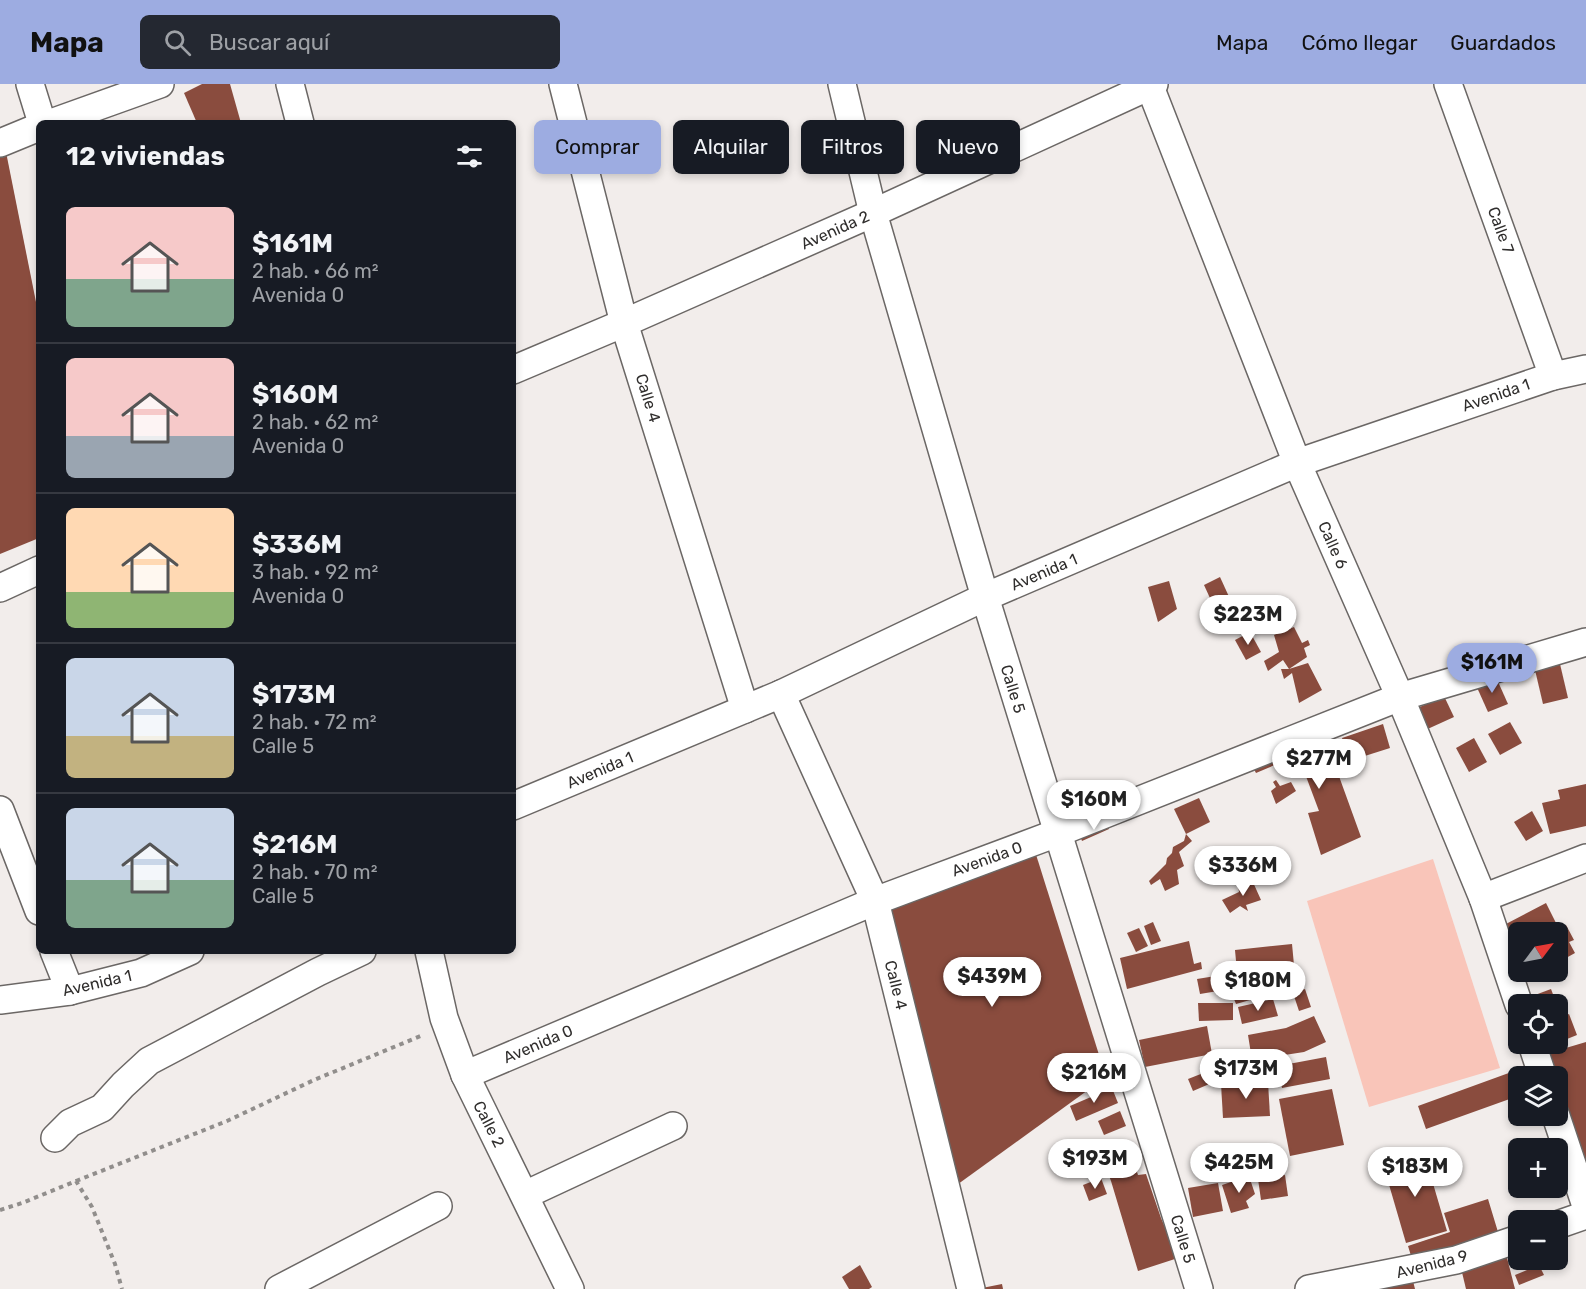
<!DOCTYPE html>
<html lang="es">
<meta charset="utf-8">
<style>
body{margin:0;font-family:Rubik,sans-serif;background:#242831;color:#f1f3f6;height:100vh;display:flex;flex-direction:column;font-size:22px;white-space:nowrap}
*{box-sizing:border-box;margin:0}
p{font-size:20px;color:#9ea1a6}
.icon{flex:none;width:33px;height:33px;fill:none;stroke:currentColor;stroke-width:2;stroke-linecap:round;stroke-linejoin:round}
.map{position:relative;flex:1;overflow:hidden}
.panel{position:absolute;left:36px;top:36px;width:480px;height:834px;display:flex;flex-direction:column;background:#171b24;border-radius:9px;box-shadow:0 3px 9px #0003}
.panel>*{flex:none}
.hud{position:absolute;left:534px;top:36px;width:570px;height:54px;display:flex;gap:12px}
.needle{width:39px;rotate:58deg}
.fabs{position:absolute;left:1508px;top:838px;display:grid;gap:12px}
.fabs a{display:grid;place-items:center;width:60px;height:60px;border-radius:9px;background:#171b24;box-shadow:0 3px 9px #0003;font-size:30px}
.price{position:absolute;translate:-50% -51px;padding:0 14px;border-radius:21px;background:#fff;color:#222;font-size:20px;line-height:39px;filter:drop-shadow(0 2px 3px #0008)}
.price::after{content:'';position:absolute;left:50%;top:36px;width:18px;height:14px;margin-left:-9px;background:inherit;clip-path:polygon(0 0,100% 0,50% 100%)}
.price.current{background:#9dace1;color:#111}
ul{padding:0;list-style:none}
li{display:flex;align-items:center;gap:18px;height:150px;padding:0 30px}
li+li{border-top:2px solid #363941}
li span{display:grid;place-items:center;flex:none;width:168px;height:120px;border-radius:9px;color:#555}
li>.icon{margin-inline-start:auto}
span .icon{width:72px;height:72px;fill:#fffc;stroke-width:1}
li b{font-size:26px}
h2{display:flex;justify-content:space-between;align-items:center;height:72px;padding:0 30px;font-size:26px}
.pill{padding:0 21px;border-radius:9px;background:#171b24;box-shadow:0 3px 9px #0003;font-size:21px;line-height:54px}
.pill.current{background:#9dace1;color:#111}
header{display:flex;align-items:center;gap:36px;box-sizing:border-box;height:84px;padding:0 30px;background:#9dace1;color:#111}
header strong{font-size:28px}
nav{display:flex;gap:33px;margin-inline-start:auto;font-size:21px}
.search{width:420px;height:54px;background:#242831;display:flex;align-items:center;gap:15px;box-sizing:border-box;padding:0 21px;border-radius:9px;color:#9ea1a6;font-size:22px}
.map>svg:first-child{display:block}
.green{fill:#f9c5b9}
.building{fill:#8a4c3e}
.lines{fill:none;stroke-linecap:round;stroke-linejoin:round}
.minor-casing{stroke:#6b6765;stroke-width:30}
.path{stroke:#918e8c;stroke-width:4;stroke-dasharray:4.5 4.5;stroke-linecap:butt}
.minor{stroke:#fff;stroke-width:27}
.labels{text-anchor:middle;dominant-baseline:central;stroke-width:6;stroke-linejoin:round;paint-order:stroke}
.street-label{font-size:16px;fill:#302e2d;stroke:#fff}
</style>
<header>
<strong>Mapa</strong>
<div class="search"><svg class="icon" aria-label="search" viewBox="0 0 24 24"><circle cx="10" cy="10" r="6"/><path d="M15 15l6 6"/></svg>Buscar aquí</div>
<nav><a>Mapa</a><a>Cómo llegar</a><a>Guardados</a></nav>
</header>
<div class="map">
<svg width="1586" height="1205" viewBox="0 0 1586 1205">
<rect width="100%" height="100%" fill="#f2edeb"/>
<!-- green -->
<path class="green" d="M1433,775L1500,984L1369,1023L1307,817Z"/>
<!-- building -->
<g class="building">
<path d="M202,0H230L241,39H197L184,9Z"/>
<path d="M5,63L39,233V454L0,470V65Z"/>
<path d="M1220,493L1236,528L1220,536L1204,501Z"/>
<path d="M1169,497L1177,525L1158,538L1148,503Z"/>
<path d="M1294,543L1302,559L1308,556L1310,561L1304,564L1307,573L1289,585L1308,579L1322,606L1299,619L1292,589L1284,595L1281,585H1289L1283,576L1268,587L1264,577L1279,568L1274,551Z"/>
<path d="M1250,548L1261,568L1246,576L1235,556Z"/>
<path d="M1560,580L1568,614L1543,620L1535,586Z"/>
<path d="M1495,591L1508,620L1488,628L1475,599Z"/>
<path d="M1444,612L1454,633L1421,648L1411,627Z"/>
<path d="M1510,638L1522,659L1500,671L1488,650Z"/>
<path d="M1383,640L1390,664L1349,677L1342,654Z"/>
<path d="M1323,648L1361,753L1321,771L1308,729L1319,727L1298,671L1256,689L1249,676Z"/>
<path d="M1474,654L1487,678L1469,688L1456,664Z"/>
<path d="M1276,696L1280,702L1291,698L1296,707L1276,720L1271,707L1276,703L1273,698Z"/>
<path d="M1586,700V742L1550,750L1542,719L1560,715L1558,706Z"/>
<path d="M1199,714L1210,738L1186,750L1174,725Z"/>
<path d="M1532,727L1543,747L1526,757L1514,738Z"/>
<path d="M1106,736L1109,745L1082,757L1079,749Z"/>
<path d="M1186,750L1192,757L1179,768L1184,782L1177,786L1179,800L1165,807L1160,795L1151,801L1149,797L1166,780L1167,774L1172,769L1173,763L1184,757Z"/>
<path d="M1033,761L1106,993L954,1103L880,831Z"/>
<path d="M1252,796L1261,816L1246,821L1248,827L1240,822L1230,829L1222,816L1239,808L1238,801Z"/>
<path d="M1546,819L1559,845L1566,841L1574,856L1569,858L1575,869L1566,874L1557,858V849H1518V861L1516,862L1504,841Z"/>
<path d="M1153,838L1161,857L1151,861L1144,842Z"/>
<path d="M1139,844L1148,862L1136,868L1127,849Z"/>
<path d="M1189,857L1194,880L1201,878L1202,885L1127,905L1120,874Z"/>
<path d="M1292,860L1294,881L1237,888L1235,866Z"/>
<path d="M1228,890L1230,905L1200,910L1197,895Z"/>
<path d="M1305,905L1311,923L1299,927L1293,909Z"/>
<path d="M1551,905L1557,921H1530L1527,914Z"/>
<path d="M1247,912L1250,916L1236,920L1234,915Z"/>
<path d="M1273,915L1278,932L1242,940L1238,923Z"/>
<path d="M1198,919H1233V936L1199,937Z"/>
<path d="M1557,921L1562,933L1569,930L1577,951L1557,959Z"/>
<path d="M1314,932L1326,958L1304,968L1252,976L1248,951L1286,944Z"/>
<path d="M1207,942L1212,970L1145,983L1139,956Z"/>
<path d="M1586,958V1097H1585L1557,998V993H1556L1549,969Z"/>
<path d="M1326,973L1330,995L1282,1004L1278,982Z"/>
<path d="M1216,984L1221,995L1193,1007L1188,995Z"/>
<path d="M1517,986L1520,993H1518V1012L1426,1045L1418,1022Z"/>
<path d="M1268,998L1270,1032L1223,1034L1221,1000Z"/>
<path d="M1112,1004L1118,1019L1076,1037L1070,1022Z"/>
<path d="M1332,1005L1344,1061L1290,1072L1279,1015Z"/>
<path d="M1120,1027L1126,1042L1104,1051L1098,1037Z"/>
<path d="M1128,1061L1138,1091L1146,1090L1161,1134L1178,1174L1138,1187L1111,1097L1100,1068Z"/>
<path d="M1424,1069L1447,1147L1406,1159L1383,1080Z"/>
<path d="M1285,1091L1288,1112L1261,1116L1258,1095Z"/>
<path d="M1249,1092L1255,1110L1246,1117L1249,1124L1231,1129L1222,1101Z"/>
<path d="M1101,1094L1107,1110L1089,1117L1083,1101Z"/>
<path d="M1218,1099L1223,1127L1193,1133L1188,1104Z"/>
<path d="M1488,1115L1498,1148L1412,1175L1408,1162L1450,1148L1444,1129Z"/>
<path d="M1518,1165V1176H1525L1526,1178L1516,1184L1508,1172Z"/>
<path d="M1506,1170L1515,1205H1466L1460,1180Z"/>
<path d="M860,1181L872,1203L869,1205H849L842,1193Z"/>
<path d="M1539,1181L1544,1191L1519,1201L1515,1191Z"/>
<path d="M1413,1197L1415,1205H1377Z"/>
<path d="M1002,1200L1003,1205H982V1204Z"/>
</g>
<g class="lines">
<!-- minor casing -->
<g class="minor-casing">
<g id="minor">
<path d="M30,0L42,39"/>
<path d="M290,0L300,39"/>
<path d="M563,0L624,239L745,625"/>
<path d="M842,0L873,129L985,513L1199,1205"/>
<path d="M1149,0L1297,379L1400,613L1483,814L1519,921"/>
<path d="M1448,0L1553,292"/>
<path d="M51,39L160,0"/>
<path d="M0,59L39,43"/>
<path d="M513,286L624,239L873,129L1154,0"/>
<path d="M0,504L39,486"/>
<path d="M781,610L875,817L971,1205"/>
<path d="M513,722L781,610L985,513L1297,379L1553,292L1586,285"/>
<path d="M0,726L39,827"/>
<path d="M1483,814L1586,774"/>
<path d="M54,867L70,907"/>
<path d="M429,867L444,934L465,991L570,1205"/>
<path d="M0,916L70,907L141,889L190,867"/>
<path d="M1532,960L1543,993"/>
<path d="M465,991L875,817L1057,749L1400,613L1586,558"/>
<path d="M1556,1032L1586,1122"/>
<path d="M55,1054L70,1039L102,1024L123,1001L149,977L318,888L362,867"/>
<path d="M525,1111L673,1042"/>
<path d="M1557,1141L1586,1131"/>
<path d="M279,1205L438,1122"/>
<path d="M1309,1205L1456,1176L1518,1155"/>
</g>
</g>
<!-- path -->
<g class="path">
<path d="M76,1097L227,1037L314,996L423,951"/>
<path d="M0,1126L22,1119L76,1097L92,1123L115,1180L122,1205"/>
</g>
<!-- minor -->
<use href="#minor" class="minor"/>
</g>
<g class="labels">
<!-- street labels -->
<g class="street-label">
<text transform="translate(835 146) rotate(-24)">Avenida 2</text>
<text transform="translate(1501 146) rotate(70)">Calle 7</text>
<text transform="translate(1496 311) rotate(-19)">Avenida 1</text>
<text transform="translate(648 314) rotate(73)">Calle 4</text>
<text transform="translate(1333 461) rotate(66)">Calle 6</text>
<text transform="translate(1044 488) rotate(-23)">Avenida 1</text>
<text transform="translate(1013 605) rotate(73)">Calle 5</text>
<text transform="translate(600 686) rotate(-23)">Avenida 1</text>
<text transform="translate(987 775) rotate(-20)">Avenida 0</text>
<text transform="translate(97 899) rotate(-13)">Avenida 1</text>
<text transform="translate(896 901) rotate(76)">Calle 4</text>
<text transform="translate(538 960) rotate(-23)">Avenida 0</text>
<text transform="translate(489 1040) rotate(63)">Calle 2</text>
<text transform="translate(1183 1155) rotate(73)">Calle 5</text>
<text transform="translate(1432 1180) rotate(-14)">Avenida 9</text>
</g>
</g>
</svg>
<div class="fabs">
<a><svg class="needle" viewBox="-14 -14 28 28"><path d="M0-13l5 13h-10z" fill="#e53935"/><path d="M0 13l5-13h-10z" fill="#9ea1a6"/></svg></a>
<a><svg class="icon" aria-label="locate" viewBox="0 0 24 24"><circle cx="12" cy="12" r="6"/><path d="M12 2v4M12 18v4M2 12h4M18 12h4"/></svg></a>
<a><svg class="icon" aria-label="layers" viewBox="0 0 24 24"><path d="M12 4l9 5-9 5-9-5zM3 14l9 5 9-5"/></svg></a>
<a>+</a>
<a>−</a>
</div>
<b class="price" style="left:1248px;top:562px">$223M</b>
<b class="price current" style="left:1492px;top:610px">$161M</b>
<b class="price" style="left:1319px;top:706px">$277M</b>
<b class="price" style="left:1094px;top:747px">$160M</b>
<b class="price" style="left:1243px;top:813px">$336M</b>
<b class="price" style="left:992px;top:924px">$439M</b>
<b class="price" style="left:1258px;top:928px">$180M</b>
<b class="price" style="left:1246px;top:1016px">$173M</b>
<b class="price" style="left:1094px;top:1020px">$216M</b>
<b class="price" style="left:1095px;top:1106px">$193M</b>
<b class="price" style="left:1239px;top:1110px">$425M</b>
<b class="price" style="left:1415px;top:1114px">$183M</b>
<div class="hud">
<a class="pill current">Comprar</a>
<a class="pill">Alquilar</a>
<a class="pill">Filtros</a>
<a class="pill">Nuevo</a>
</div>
<section class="panel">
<h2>12 viviendas<svg class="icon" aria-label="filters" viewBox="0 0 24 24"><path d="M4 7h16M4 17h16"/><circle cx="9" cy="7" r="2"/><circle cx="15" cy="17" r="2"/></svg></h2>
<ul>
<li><span style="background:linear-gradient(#f6c9c9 60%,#7fa58c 0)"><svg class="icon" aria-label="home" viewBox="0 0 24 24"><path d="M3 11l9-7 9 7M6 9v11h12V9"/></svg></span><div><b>$161M</b><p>2 hab. · 66 m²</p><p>Avenida 0</p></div></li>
<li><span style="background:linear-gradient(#f6c9c9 65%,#9aa5b1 0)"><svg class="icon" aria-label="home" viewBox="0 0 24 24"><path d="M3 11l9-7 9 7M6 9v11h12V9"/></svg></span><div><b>$160M</b><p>2 hab. · 62 m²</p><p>Avenida 0</p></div></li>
<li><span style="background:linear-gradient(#ffd9b3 70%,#8fb573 0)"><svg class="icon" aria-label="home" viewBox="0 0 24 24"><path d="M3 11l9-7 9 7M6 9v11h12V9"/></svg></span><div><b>$336M</b><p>3 hab. · 92 m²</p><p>Avenida 0</p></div></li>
<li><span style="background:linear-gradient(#c9d6e8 65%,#c2b280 0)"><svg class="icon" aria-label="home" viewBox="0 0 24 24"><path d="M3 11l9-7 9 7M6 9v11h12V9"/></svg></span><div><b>$173M</b><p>2 hab. · 72 m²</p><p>Calle 5</p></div></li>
<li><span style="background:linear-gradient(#c9d6e8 60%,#7fa58c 0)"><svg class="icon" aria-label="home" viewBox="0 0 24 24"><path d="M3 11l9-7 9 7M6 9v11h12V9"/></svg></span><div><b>$216M</b><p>2 hab. · 70 m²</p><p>Calle 5</p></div></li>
</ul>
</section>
</div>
